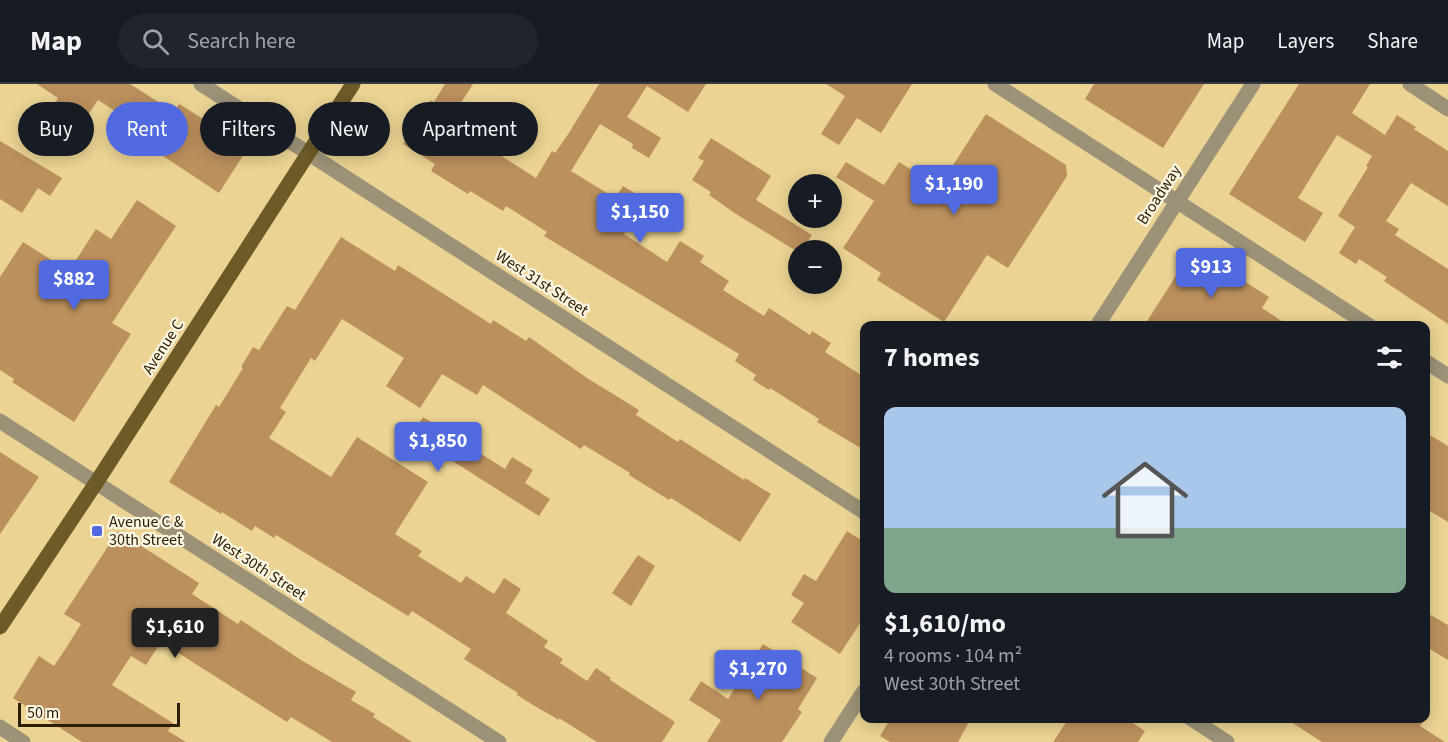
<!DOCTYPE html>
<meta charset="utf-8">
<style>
body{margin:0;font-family:"Source Sans 3",sans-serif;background:#20242c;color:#f1f3f6;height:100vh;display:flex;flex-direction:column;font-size:22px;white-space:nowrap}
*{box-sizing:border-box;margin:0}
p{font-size:20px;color:#9ea1a6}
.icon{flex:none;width:33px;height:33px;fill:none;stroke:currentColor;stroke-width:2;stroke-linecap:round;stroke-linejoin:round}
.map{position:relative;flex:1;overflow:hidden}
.side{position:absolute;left:860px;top:237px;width:570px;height:402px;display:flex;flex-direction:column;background:#171b24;border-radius:12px;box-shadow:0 3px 15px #0003}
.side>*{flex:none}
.guide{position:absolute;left:18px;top:18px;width:570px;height:54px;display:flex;gap:12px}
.buttons{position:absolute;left:788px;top:90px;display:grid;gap:12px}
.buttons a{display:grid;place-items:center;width:54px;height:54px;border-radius:50%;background:#171b24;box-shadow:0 3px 15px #0003;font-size:30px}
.scale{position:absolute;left:18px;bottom:15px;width:162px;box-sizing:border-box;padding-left:6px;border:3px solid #281f05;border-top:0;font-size:16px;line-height:21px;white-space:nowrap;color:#281f05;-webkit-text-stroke:4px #fdf6e3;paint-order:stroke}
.price{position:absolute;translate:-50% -51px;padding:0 14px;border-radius:6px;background:#516ae0;color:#fff;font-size:20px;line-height:39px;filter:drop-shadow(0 2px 3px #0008)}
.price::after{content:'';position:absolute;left:50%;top:36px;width:18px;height:14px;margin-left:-9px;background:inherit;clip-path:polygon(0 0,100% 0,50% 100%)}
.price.current{background:#222;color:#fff}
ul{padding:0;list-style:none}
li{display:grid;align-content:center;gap:12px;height:318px;padding:0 24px}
li span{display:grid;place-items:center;height:186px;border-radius:12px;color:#555}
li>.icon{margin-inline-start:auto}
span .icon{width:108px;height:108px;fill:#fffc;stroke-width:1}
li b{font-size:26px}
h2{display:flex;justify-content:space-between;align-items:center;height:72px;padding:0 24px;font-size:26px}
.pill{padding:0 21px;border-radius:27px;background:#171b24;box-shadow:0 3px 15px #0003;font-size:21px;line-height:54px}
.pill.current{background:#516ae0;color:#fff}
header{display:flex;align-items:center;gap:36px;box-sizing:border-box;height:84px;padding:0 30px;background:#171b24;border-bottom:2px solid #363941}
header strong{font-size:28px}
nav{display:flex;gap:33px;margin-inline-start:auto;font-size:21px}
.search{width:420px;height:54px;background:#20242c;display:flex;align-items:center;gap:15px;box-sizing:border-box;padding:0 21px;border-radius:33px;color:#9ea1a6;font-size:22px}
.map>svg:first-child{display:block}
.building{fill:#bc905d}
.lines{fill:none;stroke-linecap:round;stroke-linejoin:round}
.minor{stroke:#9c9278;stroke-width:15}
.major{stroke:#6c5a27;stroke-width:15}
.poi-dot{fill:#516ae0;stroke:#fdf6e3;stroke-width:2}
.labels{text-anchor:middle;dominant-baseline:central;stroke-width:4.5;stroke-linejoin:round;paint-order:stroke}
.street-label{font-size:16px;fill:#281f05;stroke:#fdf6e3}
.poi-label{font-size:16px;fill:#281f05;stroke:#fdf6e3;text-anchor:start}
</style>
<header>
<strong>Map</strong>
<div class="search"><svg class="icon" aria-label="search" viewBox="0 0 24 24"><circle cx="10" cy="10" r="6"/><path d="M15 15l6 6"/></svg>Search here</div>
<nav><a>Map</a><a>Layers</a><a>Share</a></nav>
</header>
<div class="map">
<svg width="1448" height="658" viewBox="0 0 1448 658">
<rect width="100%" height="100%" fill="#ebd493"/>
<!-- building -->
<g class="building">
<path d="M37,0H130L174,28L179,20L205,36L202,42L244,70L219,109L154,66L161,57L98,16L88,31L74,22L69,30L54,21L58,14Z"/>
<path d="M445,0H473L453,31L500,60L495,68L536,94L552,67L555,69L567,52L599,0H706L688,28L647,2L627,33L661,54L649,74L632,64L633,60L600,40L571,87L615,114L623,102L646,116L624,150L667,178L680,157L704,172L700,178L729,197L723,206L764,232L769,224L810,251L812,247L831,259L825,268L864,293V366L817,338L819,335L770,304L769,306L753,296L756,291L735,277L739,270L544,152L547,148L506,122L503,127L470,107L468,110L431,87L435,80L403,60L431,16L434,18Z"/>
<path d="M826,0H912L881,49L857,34L839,61L821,50L845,12Z"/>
<path d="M1094,0H1204L1163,64L1085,15Z"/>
<path d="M1299,0H1370L1352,29L1385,51L1397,31L1416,43L1414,45L1448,67V122L1411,99L1386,137L1399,145L1395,151L1448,185V240L1384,197L1387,193L1359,175L1356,180L1339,169L1355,143L1338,132L1368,83L1366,82L1372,72L1337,51L1298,114L1323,129L1305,158L1229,110Z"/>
<path d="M986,30L1066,81L1067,92L1008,184L987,171L944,238L877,196L881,189L843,164L874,117L836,93L846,78L884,101L899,78L939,103Z"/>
<path d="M711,54L771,92L756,116L812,151L802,166H798V168L736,130L709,111L711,108L692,96L704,77L698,74Z"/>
<path d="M0,57L62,94L50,112L38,104L22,129L0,115Z"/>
<path d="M137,116L176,142L112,239L131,250L74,338L12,298L14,295L0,286V193L23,158L69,187L96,145L111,155Z"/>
<path d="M341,153L395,187L398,181L491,240L493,236L526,257L529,253L587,294L639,326L636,331L678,358L680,355L744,396L745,394L771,410L740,458L671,414L669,416L629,391L630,389L584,361L581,365L483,301L477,311L442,290L420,324L386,302L404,274L342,235L315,277L311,274L280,324L286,328L269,354L331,393L357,353L428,398L395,450L422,467L418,472L461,499L466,492L494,510L504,494L521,505L506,529L548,557L544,563L563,575L560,579L587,597L596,584L611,594L610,596L675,638L662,658H597L559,634V636L533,621L517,611L518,609L464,575L471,565L412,527L408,532L276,451L274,454L255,442L252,447L222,428L221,430L169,398L216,321L219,323L243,284L241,283L253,263L259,266L287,222L295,226Z"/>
<path d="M1193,165L1269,213L1262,224L1289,242H1144Z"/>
<path d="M423,333L505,385L512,373L533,386L525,399L550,415L539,432L440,369L442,367L413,348Z"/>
<path d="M1425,348L1448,362V438L1425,424Z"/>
<path d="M0,368L39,393L0,450Z"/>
<path d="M118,447L199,499L192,510L238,540L241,536L301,576L356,608L351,616L375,630L373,633L412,658H332L291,633L287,638L161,558L146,581L131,572L112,601L173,639L168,647L186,658H82L13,614L39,572L54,582L68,561L81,540L64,530Z"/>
<path d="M847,447L864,458V533L840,570L791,538L804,519L791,511L804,490L816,497Z"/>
<path d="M638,471L655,482L631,522L612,509Z"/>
<path d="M1431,531L1448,541V576L1425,562V540Z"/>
<path d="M763,560L817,594L798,625L802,628L782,658H707L721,636L689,616L701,597L728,615Z"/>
<path d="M891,634H971L958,658H890L880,652Z"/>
<path d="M1069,634H1125L1145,647L1138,658H1053Z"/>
<path d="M1285,634H1425L1420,642L1445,658H1322Z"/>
</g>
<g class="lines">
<!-- minor -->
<g class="minor">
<path d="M201,0L864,428"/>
<path d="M995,0L1370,242"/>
<path d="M1410,0L1448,25"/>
<path d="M1097,242L1253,0"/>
<path d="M1425,277L1448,292"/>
<path d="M0,337L499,658"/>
<path d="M1190,634L1227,658"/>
<path d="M0,643L23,658"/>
<path d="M831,658L864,607"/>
</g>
<!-- major -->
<path class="major" d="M0,543L96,399L353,0"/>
</g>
<!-- markers -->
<rect class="poi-dot" x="91" y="441" width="12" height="12" rx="3"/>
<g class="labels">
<!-- street labels -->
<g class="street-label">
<text transform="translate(1159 111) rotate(-57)">Broadway</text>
<text transform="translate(542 199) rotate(33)">West 31st Street</text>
<text transform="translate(163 263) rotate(-57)">Avenue C</text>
<text transform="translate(259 483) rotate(33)">West 30th Street</text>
</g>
<!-- poi labels -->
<g class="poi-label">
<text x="109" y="438">Avenue C &amp;<tspan x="109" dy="18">30th Street</tspan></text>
</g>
</g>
</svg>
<div class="buttons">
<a>+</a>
<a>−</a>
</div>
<div class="scale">50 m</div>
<b class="price" style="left:954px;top:132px">$1,190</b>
<b class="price" style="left:640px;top:160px">$1,150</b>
<b class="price" style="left:1211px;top:215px">$913</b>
<b class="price" style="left:74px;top:227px">$882</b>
<b class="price" style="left:438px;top:389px">$1,850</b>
<b class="price current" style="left:175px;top:575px">$1,610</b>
<b class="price" style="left:758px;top:617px">$1,270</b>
<div class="guide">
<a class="pill">Buy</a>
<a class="pill current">Rent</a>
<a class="pill">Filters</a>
<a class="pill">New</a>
<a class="pill">Apartment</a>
</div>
<section class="side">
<h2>7 homes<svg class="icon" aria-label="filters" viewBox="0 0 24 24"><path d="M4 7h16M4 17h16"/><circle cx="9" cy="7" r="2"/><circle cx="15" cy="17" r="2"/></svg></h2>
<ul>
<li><span style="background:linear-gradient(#a9c7e8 65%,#7fa58c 0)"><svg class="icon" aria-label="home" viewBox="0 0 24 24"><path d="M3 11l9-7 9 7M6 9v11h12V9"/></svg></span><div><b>$1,610/mo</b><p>4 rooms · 104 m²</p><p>West 30th Street</p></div></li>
</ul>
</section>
</div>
